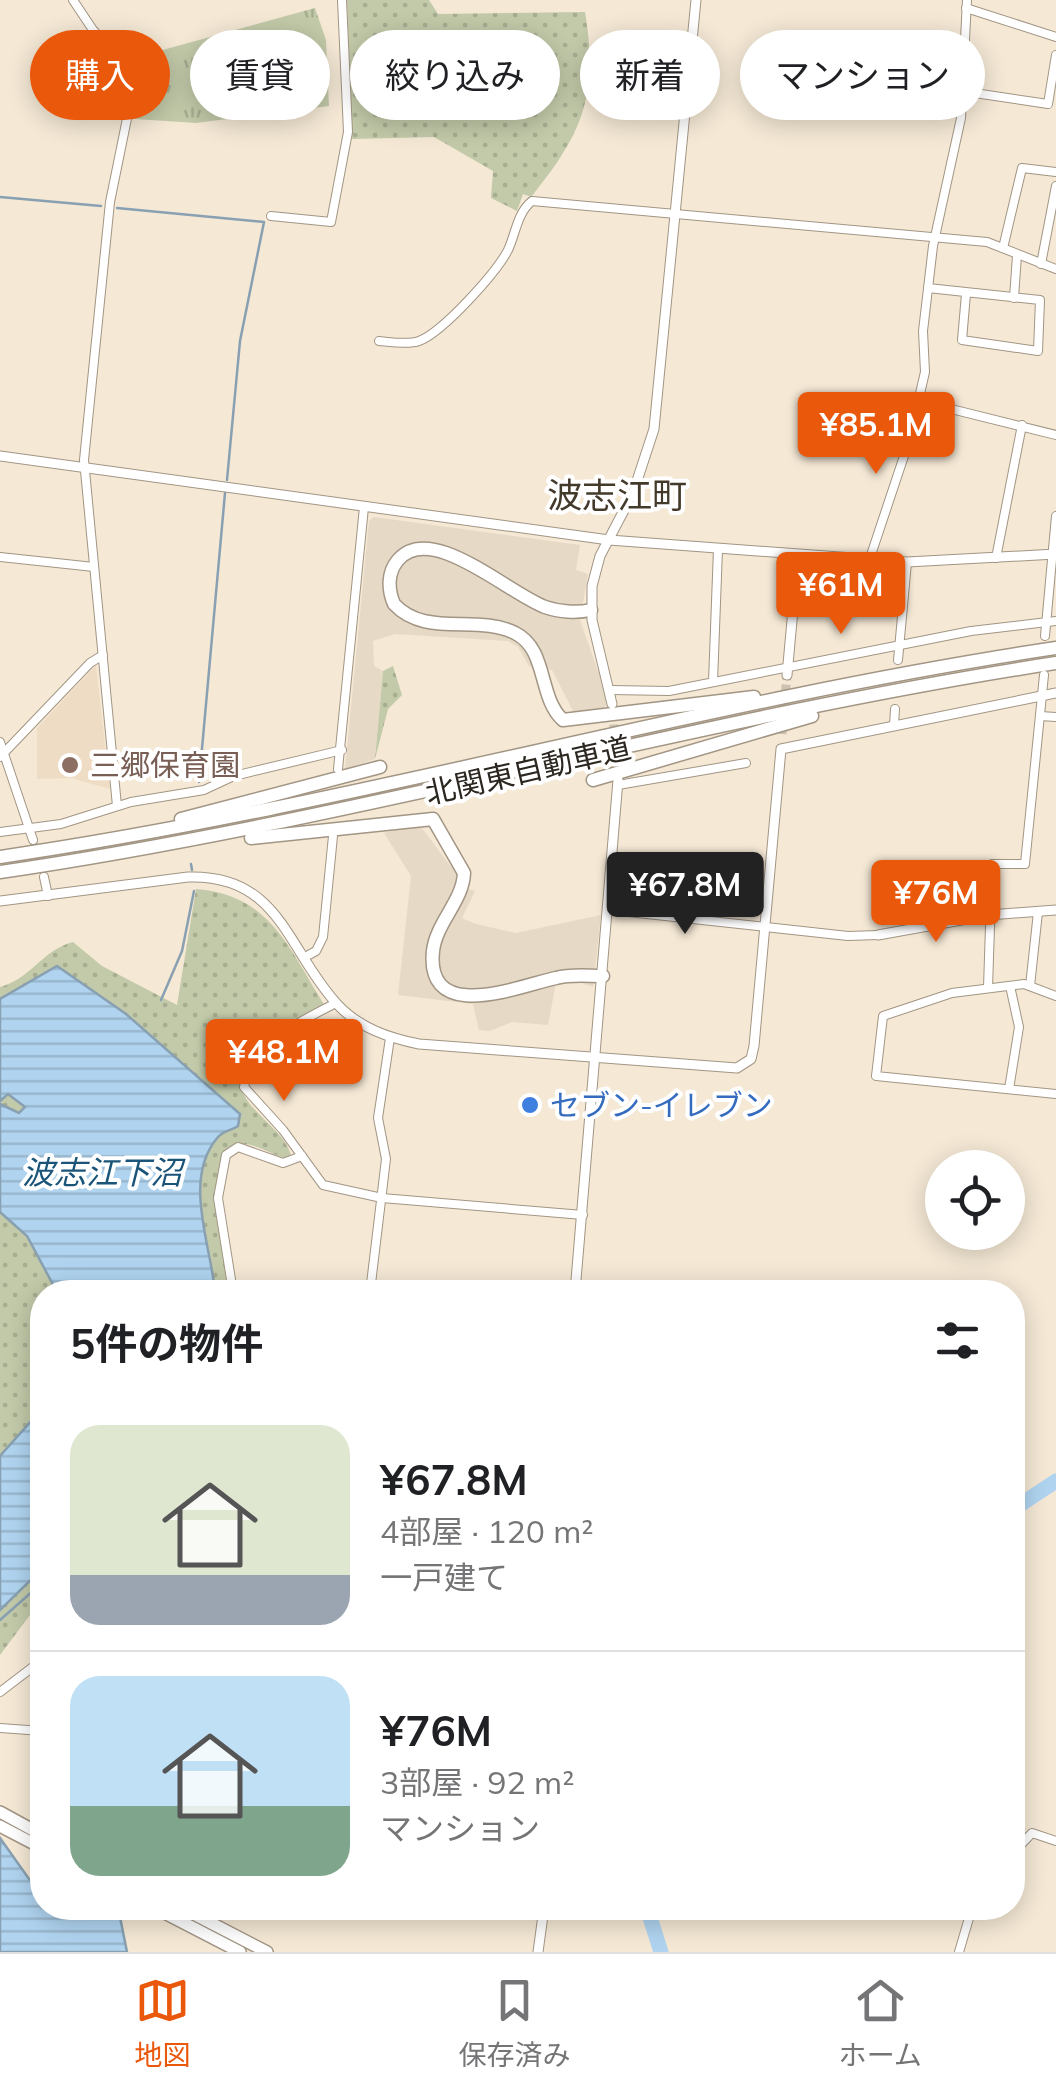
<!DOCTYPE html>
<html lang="ja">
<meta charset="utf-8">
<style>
body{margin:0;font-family:Mulish,"Noto Sans JP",sans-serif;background:#f6f6f6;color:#202124;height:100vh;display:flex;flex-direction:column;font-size:38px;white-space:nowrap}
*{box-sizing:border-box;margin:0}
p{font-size:32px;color:#757577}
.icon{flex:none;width:55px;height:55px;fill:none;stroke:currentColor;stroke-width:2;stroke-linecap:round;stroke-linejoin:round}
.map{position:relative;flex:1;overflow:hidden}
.panel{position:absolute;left:30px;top:1280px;width:995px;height:640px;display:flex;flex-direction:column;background:#fff;border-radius:40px;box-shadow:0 5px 25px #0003}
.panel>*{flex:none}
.hud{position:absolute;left:30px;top:30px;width:998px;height:90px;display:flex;gap:20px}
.tools{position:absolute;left:925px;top:1150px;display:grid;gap:20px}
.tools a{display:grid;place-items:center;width:100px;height:100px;border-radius:50%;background:#fff;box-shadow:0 5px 25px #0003;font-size:50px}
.price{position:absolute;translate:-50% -85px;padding:0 22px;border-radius:10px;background:#ea580c;color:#fff;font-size:32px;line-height:65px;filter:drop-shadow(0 2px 5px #0008)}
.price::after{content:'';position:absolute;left:50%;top:60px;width:30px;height:22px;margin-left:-15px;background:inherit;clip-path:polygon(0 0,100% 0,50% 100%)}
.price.selected{background:#222;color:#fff}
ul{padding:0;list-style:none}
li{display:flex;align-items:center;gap:30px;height:250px;padding:0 40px}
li+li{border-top:2px solid #e0e0e0}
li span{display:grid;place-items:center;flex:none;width:280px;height:200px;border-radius:30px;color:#555}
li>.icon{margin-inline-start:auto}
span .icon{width:120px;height:120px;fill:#fffc;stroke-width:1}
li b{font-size:42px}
h2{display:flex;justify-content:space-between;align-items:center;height:120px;padding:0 40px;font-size:42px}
.chip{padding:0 35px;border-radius:45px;background:#fff;box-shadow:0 5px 25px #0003;font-size:35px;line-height:90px}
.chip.selected{background:#ea580c;color:#fff}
.menu{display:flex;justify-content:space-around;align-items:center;height:140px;border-top:2px solid #e0e0e0;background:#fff;font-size:28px;color:#757577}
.menu a{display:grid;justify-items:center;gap:5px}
.menu .selected{color:#ea580c}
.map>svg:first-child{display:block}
.commercial{fill:#e6dac7}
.built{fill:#efdcc4}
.grass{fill:url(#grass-tufts)}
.park{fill:url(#park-dots)}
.water{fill:url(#water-rules);stroke:#88a0b1;stroke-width:2.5}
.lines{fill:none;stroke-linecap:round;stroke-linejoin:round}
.stream{stroke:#88a0b1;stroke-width:2.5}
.river{stroke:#b0d4f0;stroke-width:15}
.minor-tunnel{stroke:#cdc1b1;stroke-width:8;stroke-dasharray:8 4;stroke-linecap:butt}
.tertiary-tunnel{stroke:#cdc1b1;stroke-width:9;stroke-dasharray:9 4.5;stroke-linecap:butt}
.minor-casing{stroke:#a29584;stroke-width:10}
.tertiary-casing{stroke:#a29584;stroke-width:11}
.trunk-casing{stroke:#a29584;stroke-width:14}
.motorway-casing{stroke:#a29584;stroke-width:15}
.minor{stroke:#fff;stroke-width:8}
.tertiary{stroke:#fff;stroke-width:9}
.trunk{stroke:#fff;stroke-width:11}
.motorway{stroke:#fff;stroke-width:12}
.education-dot{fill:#8d6e63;stroke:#fff;stroke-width:4}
.shop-dot{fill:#3f7fe0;stroke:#fff;stroke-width:4}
.labels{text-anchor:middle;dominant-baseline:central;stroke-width:8;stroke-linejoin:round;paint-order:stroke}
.education-label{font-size:30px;fill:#785e54;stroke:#fff;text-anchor:start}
.street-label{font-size:30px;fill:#2b261f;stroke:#fff}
.shop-label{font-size:30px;fill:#366cbe;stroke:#fff;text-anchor:start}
.water-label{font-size:32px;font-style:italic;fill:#1b5479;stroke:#fff}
.quarter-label{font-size:35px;fill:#443a2b;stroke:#fff}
</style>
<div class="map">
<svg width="1056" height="1952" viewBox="0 0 1056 1952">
<defs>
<pattern id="grass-tufts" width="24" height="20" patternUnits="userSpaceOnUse" patternTransform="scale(2.5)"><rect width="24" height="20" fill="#c2caa9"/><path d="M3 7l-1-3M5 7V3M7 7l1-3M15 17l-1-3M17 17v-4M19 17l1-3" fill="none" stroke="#a7ad91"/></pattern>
<pattern id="park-dots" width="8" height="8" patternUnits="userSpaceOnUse" patternTransform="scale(2.5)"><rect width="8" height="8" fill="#c2caa9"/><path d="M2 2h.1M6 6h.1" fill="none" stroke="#a7ad91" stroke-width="1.8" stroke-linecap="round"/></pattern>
<pattern id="water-rules" width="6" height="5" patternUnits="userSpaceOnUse" patternTransform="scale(2.5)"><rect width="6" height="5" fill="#b0d4f0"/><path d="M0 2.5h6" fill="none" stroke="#98b6cd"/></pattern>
</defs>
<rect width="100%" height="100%" fill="#f5e8d5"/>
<!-- commercial -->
<g class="commercial">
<path d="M374,517L580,545L576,570L588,574L580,620L606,694V706L596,713L573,711L552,670L529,666L518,647L508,641L395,634L373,641L374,666L383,671L375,759L345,769L369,521Z"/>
<path d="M402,828H422L461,880L459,886L475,891L462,918L476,924L516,933L601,915L593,987L575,981L556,983L548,1025L512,1022L490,1031L479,1030L473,1004L398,995L411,876L384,833Z"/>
</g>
<!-- built -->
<path class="built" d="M96,665L110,789L71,778L37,779V728Z"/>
<!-- grass -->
<path class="grass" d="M315,8L326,40L329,106L196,123L135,119L139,91L130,59Z"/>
<!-- park -->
<g class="park">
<path d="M347,0H429L438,14L585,12C599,96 582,134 531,197L523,194L517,211L491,198L493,171L434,137L352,139Z"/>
<path d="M393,666L402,695L388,709L375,759L383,671Z"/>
<path d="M196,889C271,895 289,949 325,1006L279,1029L240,1078C239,1109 283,1126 291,1155L284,1158C264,1151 239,1133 223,1153L214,1193L228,1292H42V1599L0,1655V987C31,979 42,950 73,942L102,966L177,1005Z"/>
</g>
<!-- water -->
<g class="water">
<path d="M57,966L126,1014L240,1114L238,1126C231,1131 224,1130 218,1137C182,1178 211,1245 215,1292H57L27,1236L0,1212V1104L19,1113L25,1107L8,1094L0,1101V999Z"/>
<path d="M42,1409V1569L0,1610V1456Z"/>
<path d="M0,1838L29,1879L42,1890V1908L111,1911L120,1917L127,1952H0Z"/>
</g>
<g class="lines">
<!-- stream -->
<g class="stream">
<path d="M0,197L101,206"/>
<path d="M117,208L264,222L240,341L227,480"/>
<path d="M199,782L225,493"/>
<path d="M191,864L192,870"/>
<path d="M161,1000L182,951L194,891"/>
<path d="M0,1620L42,1583"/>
</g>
<!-- river -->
<g class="river">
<path d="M1012,1510L1056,1481"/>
<path d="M647,1908L661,1952"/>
</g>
<!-- minor-tunnel -->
<path class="minor-tunnel" d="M33,840L44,877"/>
<!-- tertiary-tunnel -->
<g class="tertiary-tunnel">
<path d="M613,711L617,776"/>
<path d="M782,734L787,675"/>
</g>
<!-- minor casing -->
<g class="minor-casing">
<g id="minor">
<path d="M73,0L93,30L123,60L133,89L110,202L84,460L117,806"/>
<path d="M966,8L1056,37"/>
<path d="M961,91L1048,104L1056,55"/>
<path d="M271,216L331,222L348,132L342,0"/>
<path d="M1003,248L1022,168L1056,172"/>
<path d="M1041,264L1056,186"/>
<path d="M928,288L1040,300L1038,351L962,340L966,294"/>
<path d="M1014,298L1017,255"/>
<path d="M379,341C390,342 408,345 419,341C443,332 496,273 508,250C516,233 517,213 532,201L987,242L1056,269"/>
<path d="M919,401L1056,435"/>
<path d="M0,557L94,567"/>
<path d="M996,558L1022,425"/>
<path d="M869,561L909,441L925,372L923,331L933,246L961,118L967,0"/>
<path d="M1045,636L1056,516"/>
<path d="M898,660L907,562"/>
<path d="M713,682L718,549"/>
<path d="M611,690L669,691L971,631L1056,621"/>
<path d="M1040,716L1056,717"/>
<path d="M894,725L895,709"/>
<path d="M0,742L33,840"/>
<path d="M0,757L90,663L103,655"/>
<path d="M338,769L364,507"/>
<path d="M618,785L746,763"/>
<path d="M0,832L61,824L131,802L204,790L234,776L342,750"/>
<path d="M44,877L48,896"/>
<path d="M610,910L848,936L878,935"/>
<path d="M305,957L316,951L323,937L333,836"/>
<path d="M1030,986L1038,912"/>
<path d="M988,988L992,864H1025L1044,675"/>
<path d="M1056,996L1024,984L952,993L883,1016L876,1076L1056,1094"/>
<path d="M336,1003C301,1021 252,1043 244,1087L283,1130L323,1185L382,1198L583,1215"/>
<path d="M1009,1089L1019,1027L1010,986"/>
<path d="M233,1292L218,1198L226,1155L238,1147L283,1163L302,1156"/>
<path d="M370,1292L386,1159L378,1118L390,1038"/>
<path d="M0,1692L42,1660"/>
<path d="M0,1728L42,1731"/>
<path d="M1012,1854L1032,1833L1056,1841"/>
<path d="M903,1908L970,1911"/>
<path d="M959,1952L972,1908"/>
</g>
</g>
<!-- tertiary casing -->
<g class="tertiary-casing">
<g id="tertiary">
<path d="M0,456L609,540L907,562L1056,554"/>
<path d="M787,675L798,555"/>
<path d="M612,704L592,620V586L600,556L633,493L654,429L696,0"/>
<path d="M0,901L188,877C280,874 287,950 337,1004C359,1028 389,1038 419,1044L737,1068L751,1059L754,1046L781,749L1056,693"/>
<path d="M878,935L989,915L1056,910"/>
<path d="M575,1292L618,780"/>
<path d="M538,1952L544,1908"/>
</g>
</g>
<!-- trunk casing -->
<g class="trunk-casing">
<g id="trunk">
<path d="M0,1812L42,1835"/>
<path d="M0,1826L42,1848"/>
<path d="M155,1908L240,1952"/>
<path d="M182,1908L267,1952"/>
</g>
</g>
<!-- motorway casing -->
<g class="motorway-casing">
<g id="motorway">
<path d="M591,610C577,613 559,612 545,607C509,594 431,521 398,560C387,573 388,590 394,604C425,638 478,614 515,633C548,649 538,698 563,720L754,697"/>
<path d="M593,780L812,716"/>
<path d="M181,819L380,767"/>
<path d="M251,838L433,819L464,873C463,901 436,923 433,951C425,1026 522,985 556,978C571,974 587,976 603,976"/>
<path d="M0,857C356,805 701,701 1056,648"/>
<path d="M0,872C355,820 701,717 1056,663"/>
</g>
</g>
<!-- minor -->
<use href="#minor" class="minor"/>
<!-- tertiary -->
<use href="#tertiary" class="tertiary"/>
<!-- trunk -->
<use href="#trunk" class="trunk"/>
<!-- motorway -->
<use href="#motorway" class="motorway"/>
</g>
<!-- markers -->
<circle class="education-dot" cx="70" cy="765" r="10"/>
<circle class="shop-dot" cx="530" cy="1105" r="10"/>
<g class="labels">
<!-- education labels -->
<g class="education-label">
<text x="90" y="765">三郷保育園</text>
</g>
<!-- street labels -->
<g class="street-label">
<text transform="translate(528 770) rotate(-13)">北関東自動車道</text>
</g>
<!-- shop labels -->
<g class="shop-label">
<text x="550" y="1105">セブン-イレブン</text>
</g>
<!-- water labels -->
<g class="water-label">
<text x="102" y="1172">波志江下沼</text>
</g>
<!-- quarter labels -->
<g class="quarter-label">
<text x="617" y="495">波志江町</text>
</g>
</g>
</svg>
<div class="tools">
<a><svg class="icon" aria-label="locate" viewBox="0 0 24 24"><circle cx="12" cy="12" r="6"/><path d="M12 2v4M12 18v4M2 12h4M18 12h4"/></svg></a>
</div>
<b class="price" style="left:876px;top:477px">¥85.1M</b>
<b class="price" style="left:841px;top:637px">¥61M</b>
<b class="price selected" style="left:685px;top:937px">¥67.8M</b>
<b class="price" style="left:936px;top:945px">¥76M</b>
<b class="price" style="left:284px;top:1104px">¥48.1M</b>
<div class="hud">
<a class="chip selected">購入</a>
<a class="chip">賃貸</a>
<a class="chip">絞り込み</a>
<a class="chip">新着</a>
<a class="chip">マンション</a>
</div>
<section class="panel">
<h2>5件の物件<svg class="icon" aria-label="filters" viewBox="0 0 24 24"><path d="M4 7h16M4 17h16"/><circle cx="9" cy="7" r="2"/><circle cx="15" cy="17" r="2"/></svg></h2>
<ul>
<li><span style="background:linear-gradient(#dfe7d0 75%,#9aa5b1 0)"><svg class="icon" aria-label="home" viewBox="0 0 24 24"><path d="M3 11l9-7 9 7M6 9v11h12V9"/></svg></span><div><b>¥67.8M</b><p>4部屋 · 120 m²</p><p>一戸建て</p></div></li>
<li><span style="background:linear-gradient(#bfe0f5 65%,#7fa58c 0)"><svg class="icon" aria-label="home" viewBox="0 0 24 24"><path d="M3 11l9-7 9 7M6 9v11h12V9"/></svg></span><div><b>¥76M</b><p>3部屋 · 92 m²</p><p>マンション</p></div></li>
</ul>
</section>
</div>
<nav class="menu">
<a class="selected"><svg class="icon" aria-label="map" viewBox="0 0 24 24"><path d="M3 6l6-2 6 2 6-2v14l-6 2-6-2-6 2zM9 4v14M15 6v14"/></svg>地図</a>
<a><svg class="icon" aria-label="saved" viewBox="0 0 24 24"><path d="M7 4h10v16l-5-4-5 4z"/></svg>保存済み</a>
<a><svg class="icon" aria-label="home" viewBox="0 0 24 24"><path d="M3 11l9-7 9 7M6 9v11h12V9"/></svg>ホーム</a>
</nav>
